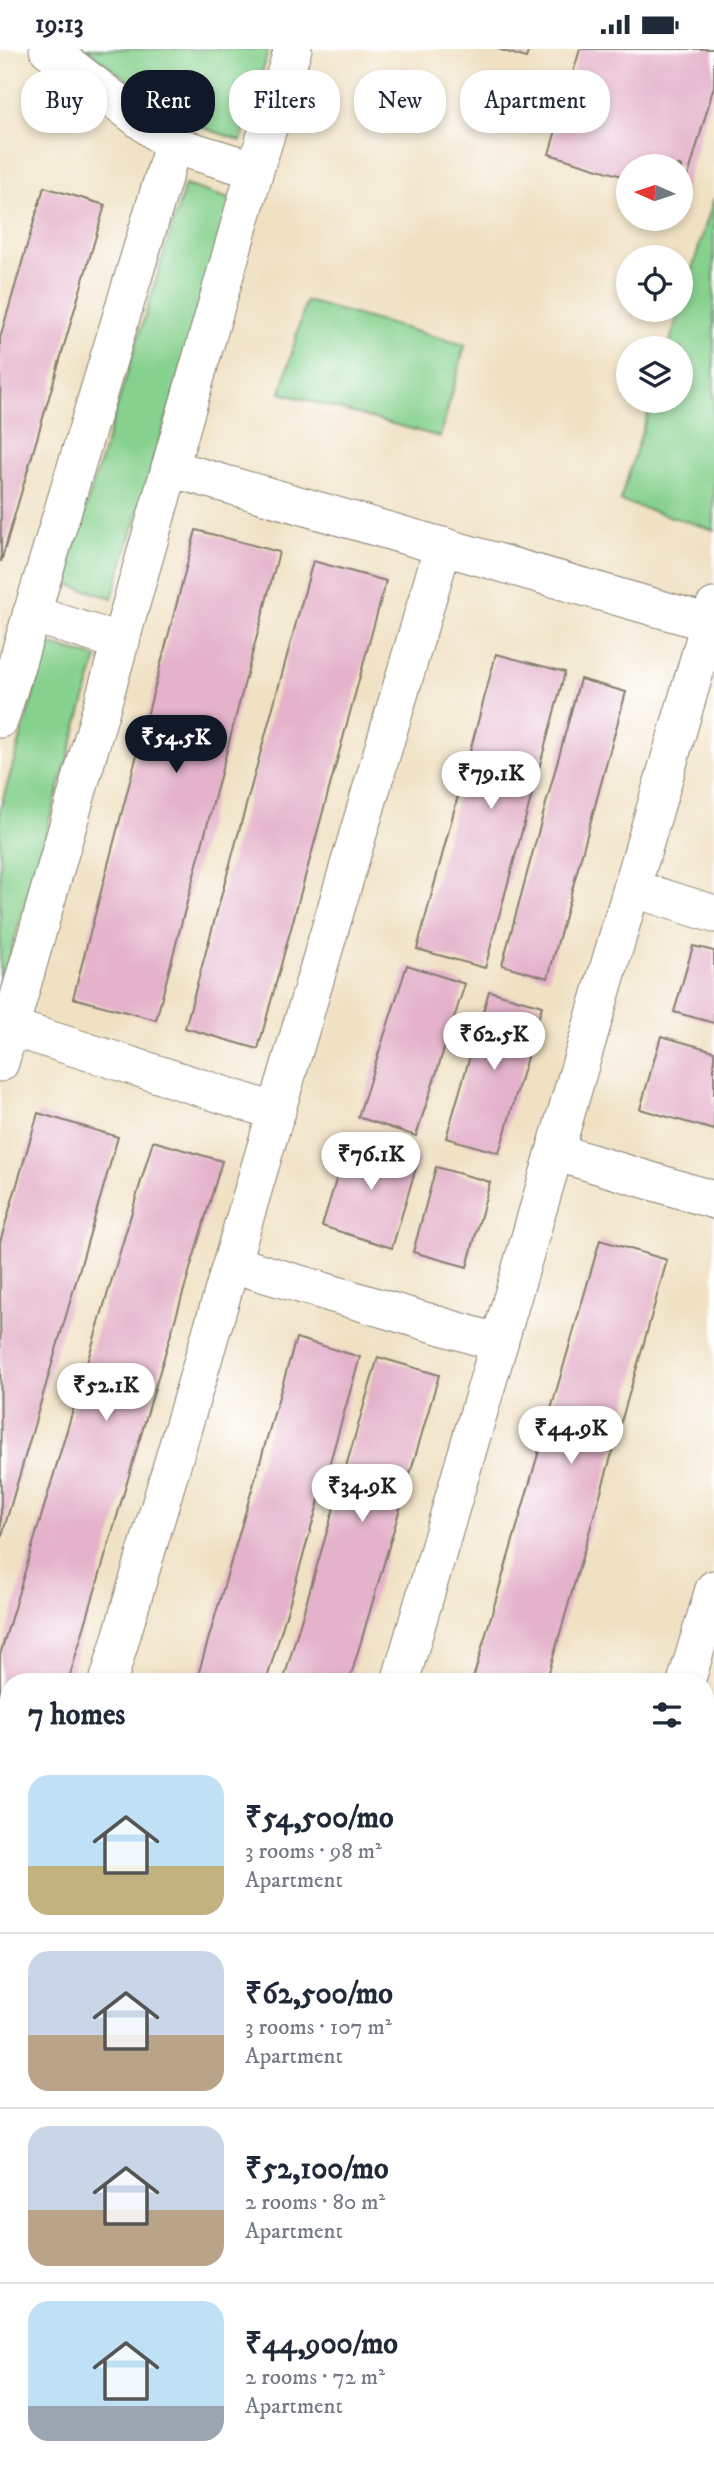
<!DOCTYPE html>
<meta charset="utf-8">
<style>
body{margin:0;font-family:"IM FELL DW Pica",serif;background:#f6f6f7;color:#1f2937;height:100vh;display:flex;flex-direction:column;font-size:26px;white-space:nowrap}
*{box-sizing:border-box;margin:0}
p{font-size:23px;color:#747a83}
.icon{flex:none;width:38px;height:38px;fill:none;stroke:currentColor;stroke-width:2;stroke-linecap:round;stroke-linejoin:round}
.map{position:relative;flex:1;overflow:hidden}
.sheet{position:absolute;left:0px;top:1624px;width:714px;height:798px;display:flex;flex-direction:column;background:#fff;border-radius:28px 28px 0 0;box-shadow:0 4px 10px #0003}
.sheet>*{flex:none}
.top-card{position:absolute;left:21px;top:21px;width:672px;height:63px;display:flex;gap:14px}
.needle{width:46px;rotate:273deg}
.tools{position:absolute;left:616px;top:105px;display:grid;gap:14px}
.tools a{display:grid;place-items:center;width:77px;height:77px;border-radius:50%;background:#fff;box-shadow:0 4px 10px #0003;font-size:35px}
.price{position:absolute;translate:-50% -60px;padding:0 16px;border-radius:24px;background:#fff;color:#222;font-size:23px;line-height:46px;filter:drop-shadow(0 2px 4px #0008)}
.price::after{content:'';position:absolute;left:50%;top:42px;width:21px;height:16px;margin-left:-10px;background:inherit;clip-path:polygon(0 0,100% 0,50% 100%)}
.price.on{background:#111827;color:#fff}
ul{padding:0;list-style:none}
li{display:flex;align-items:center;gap:21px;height:175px;padding:0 28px}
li+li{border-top:2px solid #e0e1e3}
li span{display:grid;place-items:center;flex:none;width:196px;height:140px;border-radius:21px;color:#555}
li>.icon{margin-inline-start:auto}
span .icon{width:84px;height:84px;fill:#fffc;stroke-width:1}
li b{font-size:30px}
h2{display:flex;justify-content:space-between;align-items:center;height:84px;padding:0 28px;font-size:30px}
.tag{padding:0 24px;border-radius:28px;background:#fff;box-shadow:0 4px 10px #0003;font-size:24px;line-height:63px}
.tag.on{background:#111827;color:#fff}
.status{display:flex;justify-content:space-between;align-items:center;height:49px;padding:0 35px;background:#fff;direction:ltr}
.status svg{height:19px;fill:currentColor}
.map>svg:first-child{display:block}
.green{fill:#87d18e;stroke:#527655;stroke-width:2}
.building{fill:#e4b2ca}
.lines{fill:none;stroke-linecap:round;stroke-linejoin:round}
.minor-casing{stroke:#867e70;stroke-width:39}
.minor{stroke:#fff;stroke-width:37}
</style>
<div class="status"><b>19:13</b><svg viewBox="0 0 49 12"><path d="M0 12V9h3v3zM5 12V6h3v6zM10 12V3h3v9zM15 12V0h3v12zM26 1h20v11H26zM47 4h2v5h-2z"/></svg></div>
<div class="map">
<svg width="714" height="2422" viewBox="0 0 714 2422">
<rect width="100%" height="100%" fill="#fff"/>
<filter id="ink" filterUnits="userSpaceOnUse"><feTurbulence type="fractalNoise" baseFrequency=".0143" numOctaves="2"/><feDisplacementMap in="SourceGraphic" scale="14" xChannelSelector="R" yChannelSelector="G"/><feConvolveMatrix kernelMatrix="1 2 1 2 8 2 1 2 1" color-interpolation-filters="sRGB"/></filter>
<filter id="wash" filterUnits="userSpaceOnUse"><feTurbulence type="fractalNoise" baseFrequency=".00686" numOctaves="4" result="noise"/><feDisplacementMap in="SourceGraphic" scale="28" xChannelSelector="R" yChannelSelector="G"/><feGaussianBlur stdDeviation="1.57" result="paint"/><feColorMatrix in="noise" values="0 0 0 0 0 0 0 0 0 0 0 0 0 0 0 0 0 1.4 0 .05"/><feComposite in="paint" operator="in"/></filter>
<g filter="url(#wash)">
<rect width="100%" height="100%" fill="#f0e1c3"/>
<!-- green -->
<g class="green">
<path d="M86,0H269L241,92L181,71Z"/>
<path d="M185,136L233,151L112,549L63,534Z"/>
<path d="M714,149V481L620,452L652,352H681V299H668Z"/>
<path d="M306,252L465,296L440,388L281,344Z"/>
<path d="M48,595L97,609L0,940V760Z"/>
<path d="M714,1677V1796L705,1793V1707Z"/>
</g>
<g id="blocks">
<!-- building -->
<g class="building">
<path d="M498,0H529L526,9Z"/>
<path d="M580,0H714V37L683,145L681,144V117H628V129L549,105Z"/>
<path d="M44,138L105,156L1,513L0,289Z"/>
<path d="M196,481L279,503L156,971L73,949Z"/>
<path d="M313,512L386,532L258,1000L185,979Z"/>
<path d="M496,605L565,623L485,919L417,900Z"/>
<path d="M580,630L626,643L548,929L502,916Z"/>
<path d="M693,897L714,902V974L674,963Z"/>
<path d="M407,916L465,935L416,1087L358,1068Z"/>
<path d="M489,942L542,957L499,1104L446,1089Z"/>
<path d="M661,987L714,1002V1081L640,1060Z"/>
<path d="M38,1064L118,1088L1,1490L0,1193Z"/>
<path d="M349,1088L419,1109L392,1199L322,1177Z"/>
<path d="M153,1092L222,1112L68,1633H9V1733L0,1730V1606Z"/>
<path d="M436,1118L490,1133L467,1218L413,1203Z"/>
<path d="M600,1191L667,1211L643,1297L546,1633H472Z"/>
<path d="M296,1289L360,1308L287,1563L266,1633H196Z"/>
<path d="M378,1308L439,1326L375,1545L349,1633H283Z"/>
<path d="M705,1907L714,1910V1965L705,1963Z"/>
<path d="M705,1986L714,1989V2070L705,2067Z"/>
</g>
</g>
</g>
<g filter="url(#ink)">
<use href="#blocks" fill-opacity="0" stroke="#867e70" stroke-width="2"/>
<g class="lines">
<!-- minor casing -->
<g class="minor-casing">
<g id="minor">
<path d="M48,0L173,96L255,121"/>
<path d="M170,419L709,574"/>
<path d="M31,565L121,593"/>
<path d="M0,670L173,96"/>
<path d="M632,839L714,865"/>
<path d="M10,978L277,1063"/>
<path d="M0,1014L255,121L293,0"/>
<path d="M555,1103L714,1151"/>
<path d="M232,1215L499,1294"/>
<path d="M108,1633L443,497"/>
<path d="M400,1633L714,558"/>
<path d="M686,1633L714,1540"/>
<path d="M0,1775L9,1778"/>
<path d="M705,1841L714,1844"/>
<path d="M0,2001L9,1971"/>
<path d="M705,2147L714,2150"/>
<path d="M0,2215L9,2218"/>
</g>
</g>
<!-- minor -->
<use href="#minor" class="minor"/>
</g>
</g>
</svg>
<div class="tools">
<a><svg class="needle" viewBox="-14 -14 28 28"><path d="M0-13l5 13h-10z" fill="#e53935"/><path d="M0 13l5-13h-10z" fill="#747a83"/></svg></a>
<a><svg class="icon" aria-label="locate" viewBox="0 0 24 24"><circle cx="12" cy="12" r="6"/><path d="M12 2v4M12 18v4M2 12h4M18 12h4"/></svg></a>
<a><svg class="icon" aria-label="layers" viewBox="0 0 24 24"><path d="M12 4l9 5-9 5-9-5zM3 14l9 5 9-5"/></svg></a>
</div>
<b class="price on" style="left:176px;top:726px">₹54.5K</b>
<b class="price" style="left:491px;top:762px">₹79.1K</b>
<b class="price" style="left:494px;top:1023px">₹62.5K</b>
<b class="price" style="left:371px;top:1143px">₹76.1K</b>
<b class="price" style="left:106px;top:1374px">₹52.1K</b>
<b class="price" style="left:571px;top:1417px">₹44.9K</b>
<b class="price" style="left:362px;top:1475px">₹34.9K</b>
<div class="top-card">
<a class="tag">Buy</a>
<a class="tag on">Rent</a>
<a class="tag">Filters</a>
<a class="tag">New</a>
<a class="tag">Apartment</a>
</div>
<section class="sheet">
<h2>7 homes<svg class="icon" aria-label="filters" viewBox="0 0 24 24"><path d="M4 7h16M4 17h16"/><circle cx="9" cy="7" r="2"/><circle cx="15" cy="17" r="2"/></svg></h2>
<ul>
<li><span style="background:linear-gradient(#bfe0f5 65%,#c2b280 0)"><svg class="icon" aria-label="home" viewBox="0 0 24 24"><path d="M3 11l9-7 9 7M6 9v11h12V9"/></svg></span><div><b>₹54,500/mo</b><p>3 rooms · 98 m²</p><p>Apartment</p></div></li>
<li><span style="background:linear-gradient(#c9d6e8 60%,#b9a48a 0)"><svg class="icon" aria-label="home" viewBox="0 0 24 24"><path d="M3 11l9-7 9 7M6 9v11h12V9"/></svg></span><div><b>₹62,500/mo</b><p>3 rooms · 107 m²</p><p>Apartment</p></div></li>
<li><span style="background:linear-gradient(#c9d6e8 60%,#b9a48a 0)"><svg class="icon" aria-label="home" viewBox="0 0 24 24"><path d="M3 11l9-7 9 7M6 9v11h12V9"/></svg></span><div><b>₹52,100/mo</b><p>2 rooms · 80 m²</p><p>Apartment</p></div></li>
<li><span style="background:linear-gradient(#bfe0f5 75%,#9aa5b1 0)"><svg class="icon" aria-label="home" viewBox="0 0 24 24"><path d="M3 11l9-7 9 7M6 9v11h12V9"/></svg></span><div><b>₹44,900/mo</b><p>2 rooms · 72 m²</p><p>Apartment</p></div></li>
</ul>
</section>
</div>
